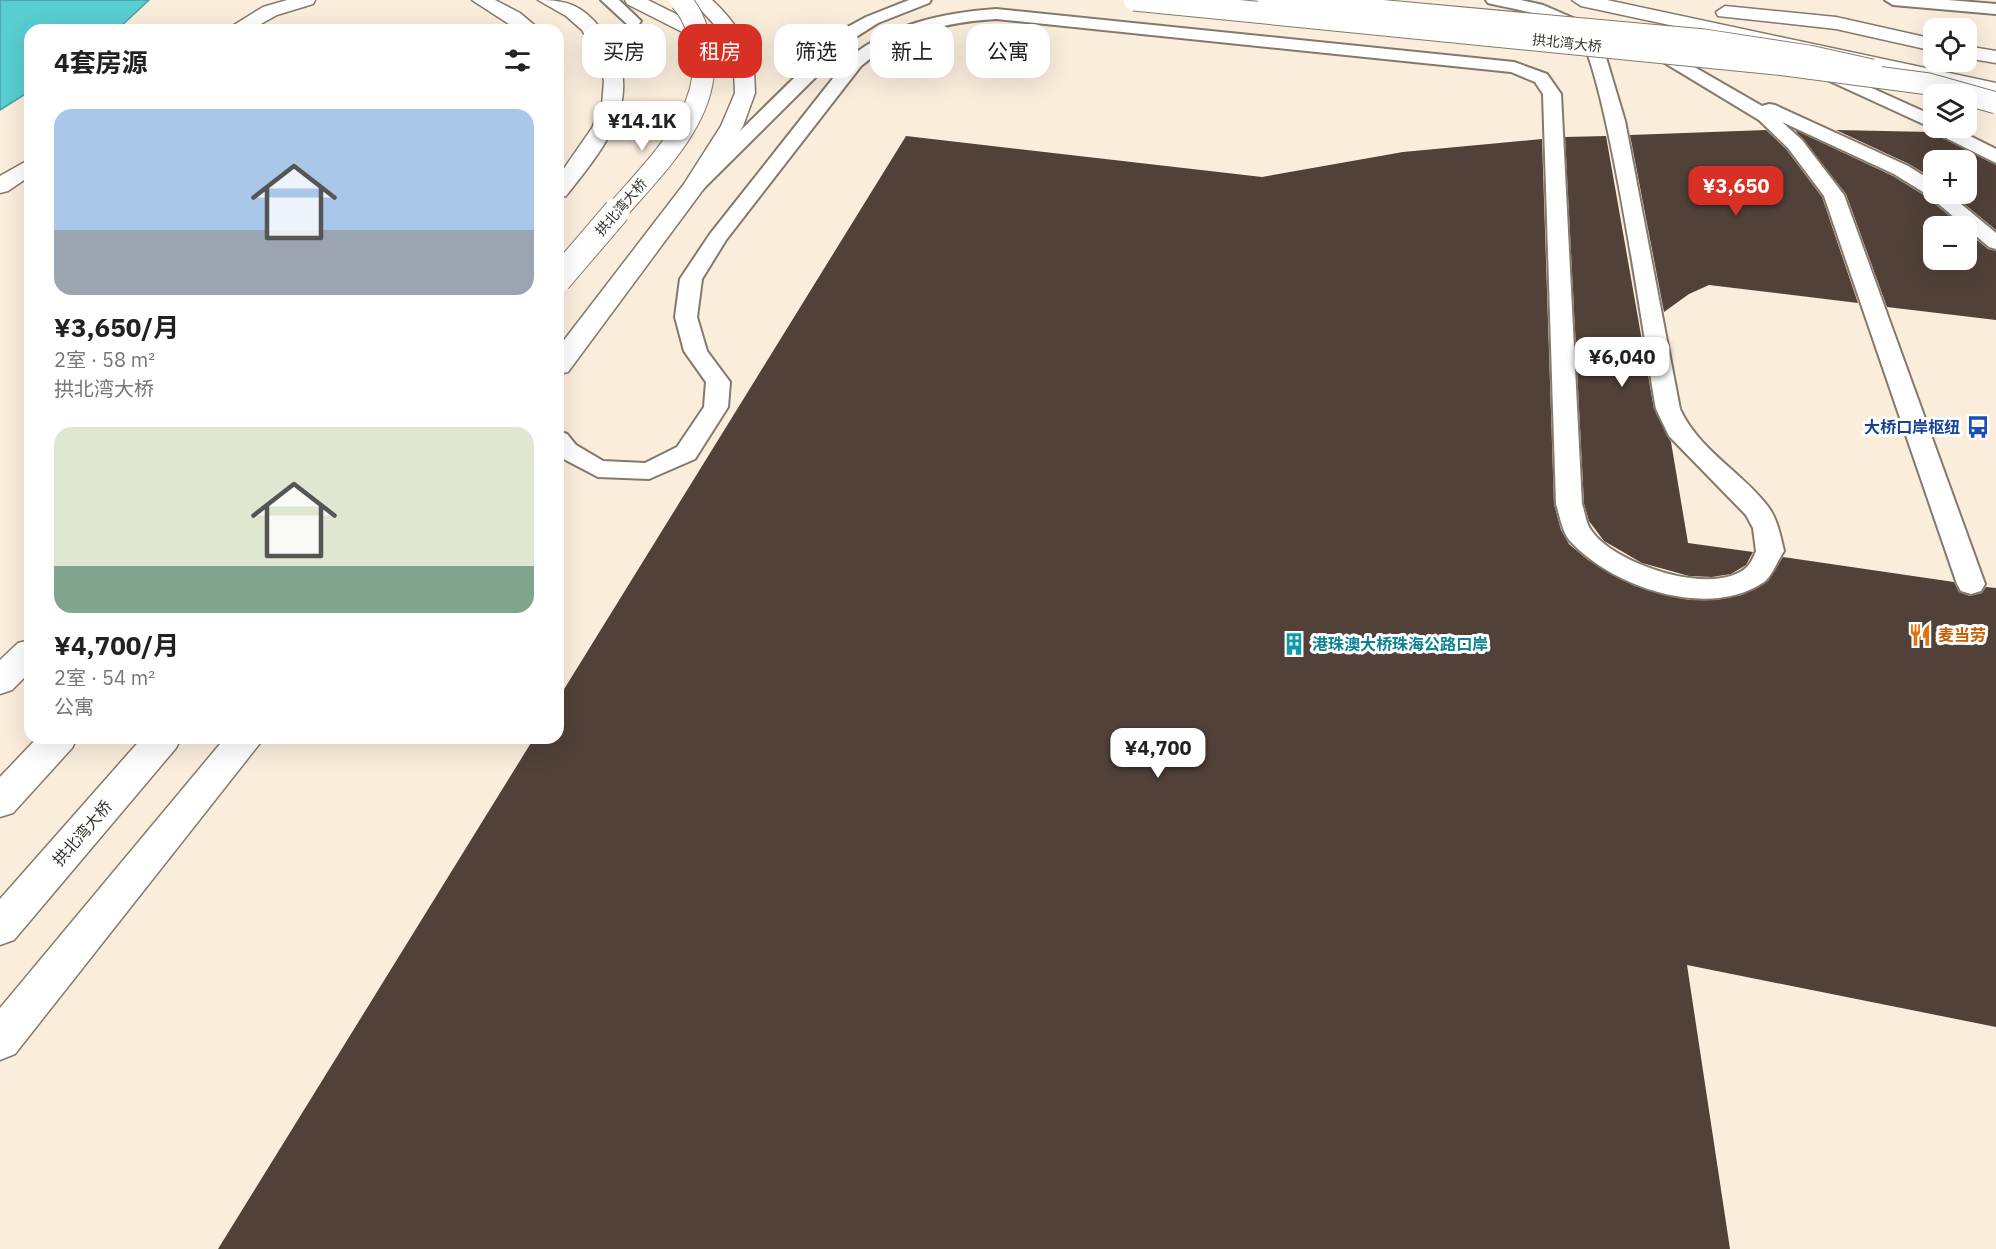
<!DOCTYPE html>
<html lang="zh">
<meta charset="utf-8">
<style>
body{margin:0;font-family:"IBM Plex Sans","Noto Sans SC",sans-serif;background:#f2f2f2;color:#222;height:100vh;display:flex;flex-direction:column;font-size:22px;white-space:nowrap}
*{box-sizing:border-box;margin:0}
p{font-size:20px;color:#767676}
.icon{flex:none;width:33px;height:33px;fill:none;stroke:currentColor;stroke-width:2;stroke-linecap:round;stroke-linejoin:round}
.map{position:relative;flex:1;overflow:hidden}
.side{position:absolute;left:24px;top:24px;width:540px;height:720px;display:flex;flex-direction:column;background:#fff;border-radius:18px;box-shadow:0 6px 24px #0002}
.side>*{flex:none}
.hud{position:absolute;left:582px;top:24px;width:570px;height:54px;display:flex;gap:12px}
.buttons{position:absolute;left:1923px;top:18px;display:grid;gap:12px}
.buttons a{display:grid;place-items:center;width:54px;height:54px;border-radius:12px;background:#fff;box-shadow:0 6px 24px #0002;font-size:30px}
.price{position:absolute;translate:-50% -51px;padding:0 14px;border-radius:12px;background:#fff;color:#222;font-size:20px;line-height:39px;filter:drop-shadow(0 2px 3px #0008)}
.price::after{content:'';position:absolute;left:50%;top:36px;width:18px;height:14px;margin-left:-9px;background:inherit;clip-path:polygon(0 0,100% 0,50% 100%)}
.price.on{background:#d93025;color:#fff}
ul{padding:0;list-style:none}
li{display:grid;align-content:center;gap:12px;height:318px;padding:0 30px}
li span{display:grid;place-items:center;height:186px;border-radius:18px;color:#555}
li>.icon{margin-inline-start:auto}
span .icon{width:108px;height:108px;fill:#fffc;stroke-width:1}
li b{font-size:26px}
h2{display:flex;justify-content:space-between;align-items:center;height:72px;padding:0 30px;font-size:26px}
.tag{padding:0 21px;border-radius:18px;background:#fff;box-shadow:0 6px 24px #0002;font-size:21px;line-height:54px}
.tag.on{background:#d93025;color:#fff}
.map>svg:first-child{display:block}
.water{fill:#58ced1;stroke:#4e9f9f;stroke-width:1.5}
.building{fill:#514139}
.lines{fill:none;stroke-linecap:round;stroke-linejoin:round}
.lane-casing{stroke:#84796a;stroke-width:4}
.street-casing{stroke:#84796a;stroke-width:3}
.secondary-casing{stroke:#84796a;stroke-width:3}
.highway-casing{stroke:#84796a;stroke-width:3}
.lane{fill:#fff;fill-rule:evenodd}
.street{fill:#fff;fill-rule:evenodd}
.secondary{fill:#fff;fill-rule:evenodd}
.highway{fill:#fff;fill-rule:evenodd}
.street-bridge-casing{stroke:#84796a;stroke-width:23;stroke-linecap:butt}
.secondary-bridge-far1-casing{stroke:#84796a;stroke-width:23;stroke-linecap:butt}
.secondary-bridge-casing{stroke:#84796a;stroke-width:28;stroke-linecap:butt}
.street-bridge{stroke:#fff;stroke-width:21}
.secondary-bridge-far1{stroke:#fff;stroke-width:21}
.secondary-bridge{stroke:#fff;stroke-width:26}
.labels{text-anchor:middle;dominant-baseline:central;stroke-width:6;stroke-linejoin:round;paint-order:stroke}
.far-street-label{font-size:14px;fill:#36322b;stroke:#fff}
.transit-label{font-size:16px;font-weight:bold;fill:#164399;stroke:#fff;text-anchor:end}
.food-label{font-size:16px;font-weight:bold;fill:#c56008;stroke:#fff;text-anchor:start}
.culture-label{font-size:16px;font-weight:bold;fill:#0d838f;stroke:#fff;text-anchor:start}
.street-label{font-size:16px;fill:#36322b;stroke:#fff}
</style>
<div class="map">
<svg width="1996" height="1249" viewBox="0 0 1996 1249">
<rect width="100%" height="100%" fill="#faeddc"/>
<!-- water -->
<path class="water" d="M0,0H149L117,30H30V91L0,110Z"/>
<!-- building -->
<g class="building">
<path d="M1766,130L1786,149L1822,197L1858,303L1709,285L1689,294L1664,312L1630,135Z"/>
<path d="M1795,130L1893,176L1927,197L1961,226H1934V260H1966V231L1988,249L1996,251V320L1887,307L1846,194Z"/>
<path d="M1836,130L1931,132L1996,165V230L1952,194H1966V160H1934V179L1909,164Z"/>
<path d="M906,136L1262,177L1403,152L1542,139L1554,504L1561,530L1569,544L1588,560L1635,586L1689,600H1716L1742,595L1768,581L1783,557L1954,582L1959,592L1970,596L1982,593L1986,587L1996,588V1027L1687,965L1730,1249H218L534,738H558V699Z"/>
<path d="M1606,136L1654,409L1671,442L1688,543L1753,552L1746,565L1731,574L1712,577L1689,576L1642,563L1604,541L1589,521L1584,504L1565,137Z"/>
</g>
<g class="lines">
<!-- lane casing -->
<g class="lane-casing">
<g id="lane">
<path d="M601,0H619L641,21L639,24H627Z"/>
<path d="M909,0H931L929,3L878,23L856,37L702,190H688L685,186L688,182L844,29L866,17Z"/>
<path d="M1486,0H1521L1543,5L1587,24L1602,44L1625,121L1680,409C1699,450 1739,470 1766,504C1777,517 1780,534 1784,551C1778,560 1772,576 1764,582C1708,620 1613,587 1571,542C1562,533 1560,516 1556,504L1543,94L1535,82L1511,72L996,19C946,22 901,33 861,66L726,240L702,279L697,317L707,351L730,382L728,407L695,459L649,479L598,477L558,456V431L567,434L576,445L603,461L645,463L677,447L704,407L706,382L684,351L675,317L680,279L710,234L849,58C891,24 942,13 996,9L1514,62L1547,74L1561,94L1582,504C1585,512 1586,524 1591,530C1613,564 1714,598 1747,567C1751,563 1754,556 1756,551L1753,528L1746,515L1669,436L1656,409C1646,354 1605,55 1575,31C1555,15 1513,9 1488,3Z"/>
<path d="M1885,0H1948L1996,4V14L1893,5Z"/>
<path d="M1651,42L1762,106L1769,104L1775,105L1908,166L1934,182V194H1949L1996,233V249L1989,247L1928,195L1894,174L1782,122L1802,140L1844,195L1985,584L1981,591L1971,594L1961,591L1957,584L1824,196L1788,148L1759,120L1645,51L1643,47Z"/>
<path d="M1816,63L1934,116V128H1954L1996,149V163L1934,132L1932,128L1810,72L1807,68L1810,64Z"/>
</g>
</g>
<!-- street casing -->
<g class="street-casing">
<g id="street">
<path d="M287,0H315L313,4L277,15L250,30H226L263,7Z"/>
<path d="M472,0H495L520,13L540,30H518Z"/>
<path d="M692,0H712C734,20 747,41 754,70L751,74H737L721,32Z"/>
<path d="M30,159V176L8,191L0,193V176Z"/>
<path d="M30,640V672L12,690L0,694V660L18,643Z"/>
</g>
</g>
<!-- secondary casing -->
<g class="secondary-casing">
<path id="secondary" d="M142,738H181L176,748L14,940L0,945V899Z"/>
</g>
<!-- highway casing -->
<g class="highway-casing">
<g id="highway">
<path d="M538,0C567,0 582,5 601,29C651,91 607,145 566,196L558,198V177L592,128L602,105L604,81L598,57L582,30L566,16Z"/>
<path d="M625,0H648L726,39L754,70L755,93L743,126L705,187L568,372L558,374V348L684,184L721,126L735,93L734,71L712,47L627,4Z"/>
<path d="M1572,0H1607L1996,83V95L1581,6Z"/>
<path d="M1725,6L1836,17L1934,39V51L1836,29L1718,16L1716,12Z"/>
<path d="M1966,46L1996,51V63L1966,58Z"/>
<path d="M37,738H77L72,748L13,813L0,817V777Z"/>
<path d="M225,738H264L15,1054L0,1060V1008Z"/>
</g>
</g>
<!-- lane -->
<use href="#lane" class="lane"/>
<!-- street -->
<use href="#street" class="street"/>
<!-- secondary -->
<use href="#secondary" class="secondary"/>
<!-- highway -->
<use href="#highway" class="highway"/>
<!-- street-bridge casing -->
<g class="street-bridge-casing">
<path id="street-bridge" d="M1268,0L1704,40L1809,56L1872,70"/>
</g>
<!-- secondary-bridge-far1 casing -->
<g class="secondary-bridge-far1-casing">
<g id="secondary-bridge-far1">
<path d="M1134,0L1785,65L1929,84L1996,103"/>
<path d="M616,212C658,163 724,103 698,32C694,20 689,9 680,0"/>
</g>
</g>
<!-- secondary-bridge casing -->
<g class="secondary-bridge-casing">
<path id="secondary-bridge" d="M558,280L617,211"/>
</g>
<!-- street-bridge -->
<use href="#street-bridge" class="street-bridge"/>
<!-- secondary-bridge-far1 -->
<use href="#secondary-bridge-far1" class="secondary-bridge-far1"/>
<!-- secondary-bridge -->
<use href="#secondary-bridge" class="secondary-bridge"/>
</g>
<!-- icons -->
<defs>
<g id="bus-bare" transform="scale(1.8)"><path d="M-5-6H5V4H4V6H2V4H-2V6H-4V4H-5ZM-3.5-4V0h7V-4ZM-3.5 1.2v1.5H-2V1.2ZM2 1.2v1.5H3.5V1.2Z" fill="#1a4fb4" stroke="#fff" stroke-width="2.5" paint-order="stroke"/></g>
<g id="restaurant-bare" transform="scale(1.8)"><path d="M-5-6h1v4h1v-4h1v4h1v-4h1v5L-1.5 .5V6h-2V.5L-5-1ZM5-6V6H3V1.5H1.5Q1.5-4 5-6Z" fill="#e8710a" stroke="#fff" stroke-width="2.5" paint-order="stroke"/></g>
<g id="building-bare" transform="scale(1.8)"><path d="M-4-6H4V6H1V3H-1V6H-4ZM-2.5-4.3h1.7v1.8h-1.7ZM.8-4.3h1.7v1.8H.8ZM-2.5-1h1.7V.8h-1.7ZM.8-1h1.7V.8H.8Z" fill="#0f9aa8" stroke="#fff" stroke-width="2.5" paint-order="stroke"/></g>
</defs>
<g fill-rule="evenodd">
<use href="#bus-bare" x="1978" y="427"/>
<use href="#restaurant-bare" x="1920" y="635"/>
<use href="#building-bare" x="1294" y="644"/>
</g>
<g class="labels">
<!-- far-street labels -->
<g class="far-street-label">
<text transform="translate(1567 43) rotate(6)">拱北湾大桥</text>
<text transform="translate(621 207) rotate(-49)">拱北湾大桥</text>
</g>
<!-- transit labels -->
<g class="transit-label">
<text x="1960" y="427">大桥口岸枢纽</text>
</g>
<!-- food labels -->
<g class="food-label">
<text x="1938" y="635">麦当劳</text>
</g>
<!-- culture labels -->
<g class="culture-label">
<text x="1312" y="644">港珠澳大桥珠海公路口岸</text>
</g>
<!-- street labels -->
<g class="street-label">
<text transform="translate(82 833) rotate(-49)">拱北湾大桥</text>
</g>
</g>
</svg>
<div class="buttons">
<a><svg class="icon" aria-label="locate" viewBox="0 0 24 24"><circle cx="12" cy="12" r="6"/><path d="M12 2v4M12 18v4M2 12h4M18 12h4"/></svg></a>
<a><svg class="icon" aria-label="layers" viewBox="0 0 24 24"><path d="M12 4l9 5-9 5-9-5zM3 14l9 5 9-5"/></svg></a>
<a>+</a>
<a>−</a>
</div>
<b class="price" style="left:642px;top:152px">¥14.1K</b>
<b class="price on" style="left:1736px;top:217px">¥3,650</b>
<b class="price" style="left:1622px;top:388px">¥6,040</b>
<b class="price" style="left:1158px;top:779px">¥4,700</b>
<div class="hud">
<a class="tag">买房</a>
<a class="tag on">租房</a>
<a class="tag">筛选</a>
<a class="tag">新上</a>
<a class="tag">公寓</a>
</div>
<section class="side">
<h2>4套房源<svg class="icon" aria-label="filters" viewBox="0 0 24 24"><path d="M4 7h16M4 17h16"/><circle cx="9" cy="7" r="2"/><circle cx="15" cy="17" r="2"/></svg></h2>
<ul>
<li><span style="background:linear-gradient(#a9c7e8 65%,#9aa5b1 0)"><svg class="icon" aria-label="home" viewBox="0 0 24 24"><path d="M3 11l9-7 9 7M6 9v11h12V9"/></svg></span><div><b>¥3,650/月</b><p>2室 · 58 m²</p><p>拱北湾大桥</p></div></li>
<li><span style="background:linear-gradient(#dfe7d0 75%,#7fa58c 0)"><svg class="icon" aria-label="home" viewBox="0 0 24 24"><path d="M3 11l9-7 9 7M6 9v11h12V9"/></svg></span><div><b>¥4,700/月</b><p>2室 · 54 m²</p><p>公寓</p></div></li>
</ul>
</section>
</div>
